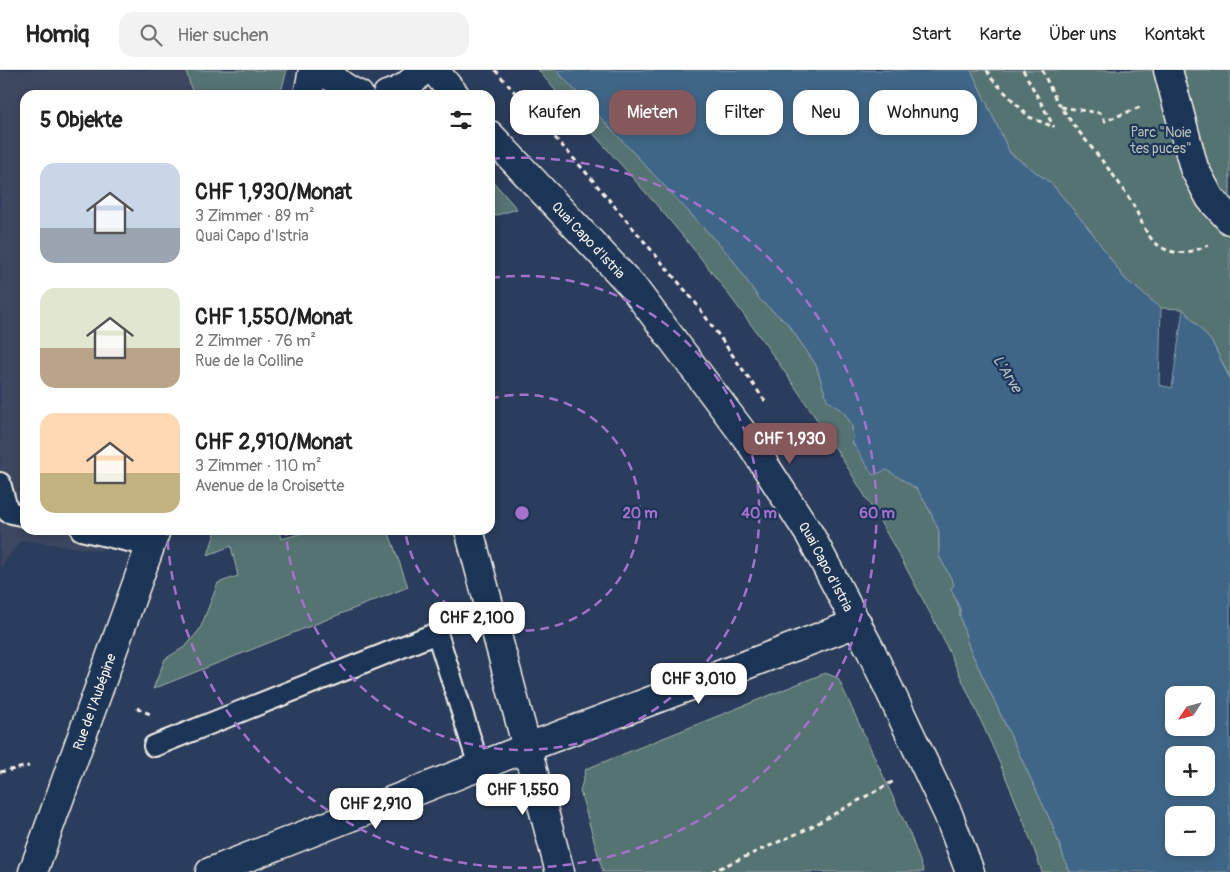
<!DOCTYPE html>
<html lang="de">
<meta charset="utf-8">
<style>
body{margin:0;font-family:Pangolin,sans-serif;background:#f2f2f2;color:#222;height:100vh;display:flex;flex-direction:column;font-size:19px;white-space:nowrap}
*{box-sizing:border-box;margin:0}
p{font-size:16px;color:#767676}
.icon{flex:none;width:28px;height:28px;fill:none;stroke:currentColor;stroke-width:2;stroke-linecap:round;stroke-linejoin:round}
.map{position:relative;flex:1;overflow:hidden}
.drawer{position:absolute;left:20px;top:20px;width:475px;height:445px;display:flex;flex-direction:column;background:#fff;border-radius:15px;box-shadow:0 2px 8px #0003}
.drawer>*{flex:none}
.top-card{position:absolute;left:510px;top:20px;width:475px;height:45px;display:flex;gap:10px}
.needle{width:32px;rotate:234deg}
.buttons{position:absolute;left:1165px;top:616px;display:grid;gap:10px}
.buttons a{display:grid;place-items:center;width:50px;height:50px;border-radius:10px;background:#fff;box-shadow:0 2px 8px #0003;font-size:25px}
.price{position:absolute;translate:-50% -42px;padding:0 11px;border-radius:10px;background:#fff;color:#222;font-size:16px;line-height:32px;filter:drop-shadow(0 1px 2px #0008)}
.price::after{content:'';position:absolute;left:50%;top:30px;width:15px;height:11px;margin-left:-8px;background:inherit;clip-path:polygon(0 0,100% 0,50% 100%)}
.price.current{background:#85585c;color:#fff}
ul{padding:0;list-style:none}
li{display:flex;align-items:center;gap:15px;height:125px;padding:0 20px}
li span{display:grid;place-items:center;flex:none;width:140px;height:100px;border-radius:15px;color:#555}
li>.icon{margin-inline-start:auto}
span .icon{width:60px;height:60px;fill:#fffc;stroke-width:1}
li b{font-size:21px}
h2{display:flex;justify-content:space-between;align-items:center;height:60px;padding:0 20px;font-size:21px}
.tag{padding:0 18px;border-radius:15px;background:#fff;box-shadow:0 2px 8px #0003;font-size:18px;line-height:45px}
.tag.current{background:#85585c;color:#fff}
header{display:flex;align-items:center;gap:30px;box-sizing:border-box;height:70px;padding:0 25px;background:#fff;border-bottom:1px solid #e0e0e0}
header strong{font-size:24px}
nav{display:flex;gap:28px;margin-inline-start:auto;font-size:18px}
.search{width:350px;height:45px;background:#f2f2f2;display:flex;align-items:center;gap:12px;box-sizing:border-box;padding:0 18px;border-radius:15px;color:#767676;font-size:19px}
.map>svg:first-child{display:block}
.built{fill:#3c4761}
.green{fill:#557371;stroke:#a4b2ac}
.water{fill:#3f6687;stroke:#879eae;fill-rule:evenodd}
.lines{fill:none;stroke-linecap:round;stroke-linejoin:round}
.service-casing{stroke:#f4f1e8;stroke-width:24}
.pedestrian-casing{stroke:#f4f1e8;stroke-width:31}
.minor-casing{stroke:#f4f1e8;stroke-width:31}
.tertiary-casing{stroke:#f4f1e8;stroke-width:31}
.secondary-casing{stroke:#f4f1e8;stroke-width:31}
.path{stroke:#f4f1e8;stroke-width:3;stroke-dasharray:5 4;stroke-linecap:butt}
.service{stroke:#1d3557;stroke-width:20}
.pedestrian{stroke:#1d3557;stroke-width:28}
.minor{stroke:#1d3557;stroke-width:28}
.tertiary{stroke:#1d3557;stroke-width:28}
.secondary{stroke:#1d3557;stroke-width:28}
.ring{fill:none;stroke:#a571cd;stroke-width:2.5;stroke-dasharray:9 6}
.labels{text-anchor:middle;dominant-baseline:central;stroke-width:4.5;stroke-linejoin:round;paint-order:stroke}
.park-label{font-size:14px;fill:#b4bfb8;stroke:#1d3557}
.street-label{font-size:14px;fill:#f4f1e8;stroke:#1d3557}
.water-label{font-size:15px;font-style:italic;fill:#b5c0c6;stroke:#1d3557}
.centre{fill:#a571cd;stroke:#1d3557;stroke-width:2.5}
.ring-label{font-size:15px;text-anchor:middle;font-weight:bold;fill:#a571cd;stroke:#1d3557;stroke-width:4.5;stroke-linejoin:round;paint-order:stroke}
</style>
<header>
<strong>Homiq</strong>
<div class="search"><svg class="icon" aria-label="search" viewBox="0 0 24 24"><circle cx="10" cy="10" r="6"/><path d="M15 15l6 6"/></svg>Hier suchen</div>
<nav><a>Start</a><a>Karte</a><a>Über uns</a><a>Kontakt</a></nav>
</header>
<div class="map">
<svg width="1230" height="802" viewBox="0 0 1230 802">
<rect width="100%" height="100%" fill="#2b3d5c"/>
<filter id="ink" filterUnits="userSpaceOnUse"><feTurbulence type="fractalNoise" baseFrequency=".02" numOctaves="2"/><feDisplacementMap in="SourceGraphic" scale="10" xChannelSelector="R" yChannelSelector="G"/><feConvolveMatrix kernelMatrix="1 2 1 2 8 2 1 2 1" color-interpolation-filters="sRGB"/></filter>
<g filter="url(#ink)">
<!-- built -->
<path class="built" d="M0,0H186L192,25H25V460H109L101,481L21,470L0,498Z"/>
<!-- green -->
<g class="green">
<path d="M186,0H287L280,25H193Z"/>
<path d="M538,0H556L731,187L760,230L788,254L816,295L827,330L843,341L852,355L853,374L886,399L917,419L929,439L939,461V486L954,514L951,519L960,539V546L969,577L1052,754L1069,802H1042C1020,737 992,674 963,612C950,584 938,556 923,530C862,412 788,301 707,196C654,128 593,66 538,0Z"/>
<path d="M971,0H1230V308L1212,272L1183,239L1161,238L1124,208L1093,164L1052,114L1010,83Z"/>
<path d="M490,108L517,139L490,147Z"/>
<path d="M216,460H279L281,469L314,460H388L408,517L153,619L165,589L186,576L200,559L218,513L238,506L231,476L208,485Z"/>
<path d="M825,603L838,608L910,764L924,802H603L580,721L586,699Z"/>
</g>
<!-- water -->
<path class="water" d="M556,0H971L1010,83L1052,114L1093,164L1124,208L1161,238L1159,315L1172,318L1183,239L1212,272L1230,309V802H1069L1052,754L969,577L960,546V539L951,519L954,514L939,486V461L929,439L917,419L887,400L873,405L853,374L852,355L843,341L827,330L816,295L788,254L760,230L731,187ZM1174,625H1206V658H1174ZM1174,685H1206V718H1174ZM1174,745H1206V778H1174Z"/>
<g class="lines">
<!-- service casing -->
<g class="service-casing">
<g id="service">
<path d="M0,413L8,442L25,446"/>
<path d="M81,460L150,476"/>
<path d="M154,676L437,563L479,696"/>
</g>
</g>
<!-- pedestrian casing -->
<g class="pedestrian-casing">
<path id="pedestrian" d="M1168,0L1194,98L1210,128L1230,150"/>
</g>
<!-- minor casing -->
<g class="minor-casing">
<g id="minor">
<path d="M308,25L313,0"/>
<path d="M469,460L560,802"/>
<path id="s1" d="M33,802L156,460"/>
<path d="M210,802L526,678L857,553"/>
</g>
</g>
<!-- tertiary casing -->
<g class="tertiary-casing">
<g id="tertiary">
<path d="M434,0L455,25"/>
<path id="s2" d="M490,65L633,217L751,374L810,465L871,581L948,744L970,802"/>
</g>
</g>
<!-- secondary casing -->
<g class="secondary-casing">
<g id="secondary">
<path d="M326,0C335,12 345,19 359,25"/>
<path d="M387,25C401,21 413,14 421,0"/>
</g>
</g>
<!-- path -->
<g class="path">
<path d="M495,0L590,107L695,232L765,331"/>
<path d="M987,0L991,8L1029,47L1054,57"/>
<path d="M1023,0L1054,57"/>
<path d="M1042,0C1048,12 1053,26 1061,37C1083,70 1112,99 1132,133C1140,146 1145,166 1158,175C1174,187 1191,183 1208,175"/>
<path d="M1061,37L1100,43L1105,51L1143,36"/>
<path d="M137,638L150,644"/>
<path d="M0,702L29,696"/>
<path d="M711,802L805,760L894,711"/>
</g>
<!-- service -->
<use href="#service" class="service"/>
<!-- pedestrian -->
<use href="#pedestrian" class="pedestrian"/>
<!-- minor -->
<use href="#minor" class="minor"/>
<!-- tertiary -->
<use href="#tertiary" class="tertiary"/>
<!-- secondary -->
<use href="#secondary" class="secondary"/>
</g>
</g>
<!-- distance rings -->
<g class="ring">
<path d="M490 329A118 118 0 1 1 405 460"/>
<path d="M491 208A237 237 0 1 1 286 462"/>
<path d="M491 89A355 355 0 1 1 167 462"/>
</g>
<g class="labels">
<!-- park labels -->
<g class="park-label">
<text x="1161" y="62">Parc "Noie<tspan x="1161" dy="16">tes puces"</tspan></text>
</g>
<!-- street labels -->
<g class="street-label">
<text stroke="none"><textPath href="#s2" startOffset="144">Quai Capo d'Istria</textPath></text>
<text stroke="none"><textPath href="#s2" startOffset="549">Quai Capo d'Istria</textPath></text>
<text stroke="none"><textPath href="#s1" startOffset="181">Rue de l'Aubépine</textPath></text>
</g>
<!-- water labels -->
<g class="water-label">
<text transform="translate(1007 304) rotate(58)">L'Arve</text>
</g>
</g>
<circle cx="522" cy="443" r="8" class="centre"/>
<g class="ring-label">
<text x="640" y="448">20 m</text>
<text x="759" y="448">40 m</text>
<text x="877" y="448">60 m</text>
</g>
</svg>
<div class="buttons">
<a><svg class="needle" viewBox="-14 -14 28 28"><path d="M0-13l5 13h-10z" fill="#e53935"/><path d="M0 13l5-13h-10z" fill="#767676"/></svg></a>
<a>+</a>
<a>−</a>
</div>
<b class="price current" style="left:790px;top:395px">CHF 1,930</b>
<b class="price" style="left:477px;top:574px">CHF 2,100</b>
<b class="price" style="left:699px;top:635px">CHF 3,010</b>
<b class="price" style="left:523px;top:746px">CHF 1,550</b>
<b class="price" style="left:376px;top:760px">CHF 2,910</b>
<div class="top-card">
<a class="tag">Kaufen</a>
<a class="tag current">Mieten</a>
<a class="tag">Filter</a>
<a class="tag">Neu</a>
<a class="tag">Wohnung</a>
</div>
<section class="drawer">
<h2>5 Objekte<svg class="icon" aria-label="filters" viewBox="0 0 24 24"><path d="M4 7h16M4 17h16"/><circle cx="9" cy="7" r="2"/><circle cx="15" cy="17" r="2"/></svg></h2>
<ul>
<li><span style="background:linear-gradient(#c9d6e8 65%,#9aa5b1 0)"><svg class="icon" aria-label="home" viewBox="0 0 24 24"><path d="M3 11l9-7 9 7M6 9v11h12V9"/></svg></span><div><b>CHF 1,930/Monat</b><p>3 Zimmer · 89 m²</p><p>Quai Capo d'Istria</p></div></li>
<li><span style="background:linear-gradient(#dfe7d0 60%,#b9a48a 0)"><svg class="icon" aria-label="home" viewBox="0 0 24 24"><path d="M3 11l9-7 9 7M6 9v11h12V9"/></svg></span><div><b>CHF 1,550/Monat</b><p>2 Zimmer · 76 m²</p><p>Rue de la Colline</p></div></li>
<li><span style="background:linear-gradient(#ffd9b3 60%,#c2b280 0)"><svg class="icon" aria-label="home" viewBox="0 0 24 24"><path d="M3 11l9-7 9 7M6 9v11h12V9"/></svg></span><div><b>CHF 2,910/Monat</b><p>3 Zimmer · 110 m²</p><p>Avenue de la Croisette</p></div></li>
</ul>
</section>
</div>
